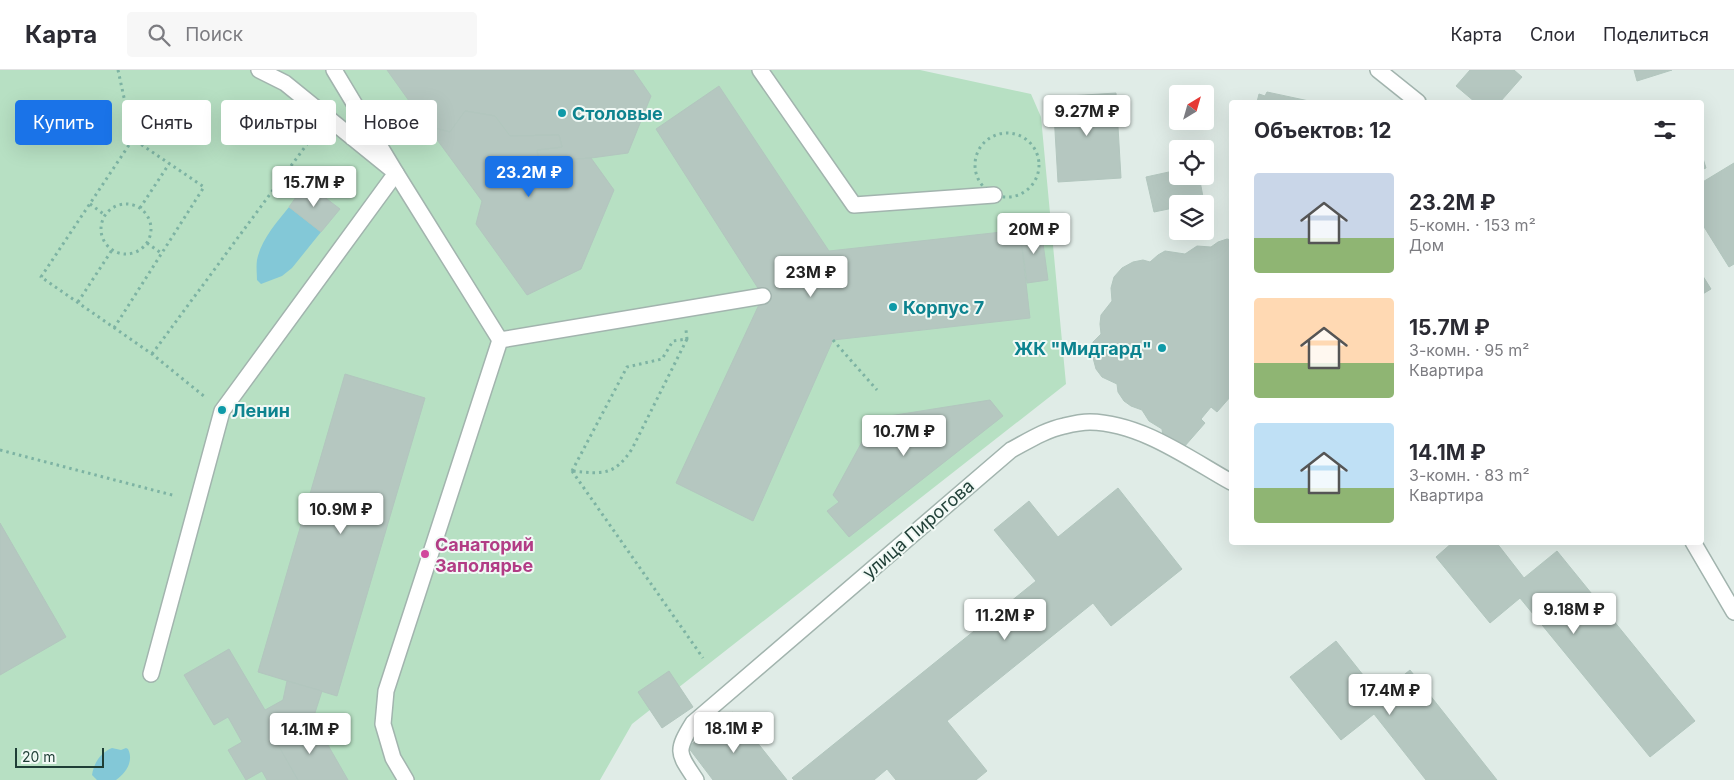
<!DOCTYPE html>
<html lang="ru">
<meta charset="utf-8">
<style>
body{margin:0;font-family:Inter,sans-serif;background:#f7f7f7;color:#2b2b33;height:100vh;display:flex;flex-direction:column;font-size:19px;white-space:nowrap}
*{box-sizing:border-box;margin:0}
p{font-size:16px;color:#7c7c81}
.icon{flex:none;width:28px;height:28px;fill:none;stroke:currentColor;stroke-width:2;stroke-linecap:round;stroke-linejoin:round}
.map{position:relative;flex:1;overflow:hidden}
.side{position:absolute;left:1229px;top:30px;width:475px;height:445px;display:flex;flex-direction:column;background:#fff;border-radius:5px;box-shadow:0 5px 20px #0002}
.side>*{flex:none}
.hud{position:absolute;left:15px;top:30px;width:475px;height:45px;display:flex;gap:10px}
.needle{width:32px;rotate:37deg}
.fabs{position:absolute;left:1169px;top:15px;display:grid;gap:10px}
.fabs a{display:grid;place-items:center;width:45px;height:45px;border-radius:5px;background:#fff;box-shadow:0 5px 20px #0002;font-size:25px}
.scale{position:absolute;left:15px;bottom:12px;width:89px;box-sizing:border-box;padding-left:5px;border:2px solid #1f3e36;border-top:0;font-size:14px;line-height:18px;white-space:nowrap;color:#1f3e36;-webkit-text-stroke:4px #f1f9f5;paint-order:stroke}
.price{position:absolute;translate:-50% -42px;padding:0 11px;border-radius:5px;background:#fff;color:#222;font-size:16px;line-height:32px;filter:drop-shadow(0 1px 2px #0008)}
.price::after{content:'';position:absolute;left:50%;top:30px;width:15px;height:11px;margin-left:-8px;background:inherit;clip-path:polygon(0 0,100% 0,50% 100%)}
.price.active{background:#1a73e8;color:#fff}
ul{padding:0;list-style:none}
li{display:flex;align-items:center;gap:15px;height:125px;padding:0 25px}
li span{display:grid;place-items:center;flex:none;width:140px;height:100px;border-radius:5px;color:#555}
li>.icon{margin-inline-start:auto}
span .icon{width:60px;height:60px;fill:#fffc;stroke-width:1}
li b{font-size:21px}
h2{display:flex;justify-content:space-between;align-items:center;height:60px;padding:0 25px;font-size:21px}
.chip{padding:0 18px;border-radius:5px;background:#fff;box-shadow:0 5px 20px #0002;font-size:18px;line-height:45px}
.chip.active{background:#1a73e8;color:#fff}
header{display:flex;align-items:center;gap:30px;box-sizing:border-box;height:70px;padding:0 25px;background:#fff;border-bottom:1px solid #e1e1e2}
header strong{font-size:24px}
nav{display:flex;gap:28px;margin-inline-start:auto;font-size:18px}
.search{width:350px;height:45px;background:#f7f7f7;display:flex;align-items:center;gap:12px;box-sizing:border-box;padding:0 18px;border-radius:5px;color:#7c7c81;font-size:19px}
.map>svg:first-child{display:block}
.green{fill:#b7e0c3}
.water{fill:#83c8d7}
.building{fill:#b5c7c0;stroke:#b2c6be}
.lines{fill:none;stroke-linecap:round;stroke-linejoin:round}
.minor-casing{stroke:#a2b4ae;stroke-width:18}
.path{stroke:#7db3a3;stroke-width:3;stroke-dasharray:2.5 4;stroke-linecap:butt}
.minor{stroke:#fff;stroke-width:15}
.culture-dot{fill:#0f9aa8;stroke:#f1f9f5;stroke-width:2}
.hotel-dot{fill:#d1479c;stroke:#f1f9f5;stroke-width:2}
.labels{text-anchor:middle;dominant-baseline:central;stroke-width:4;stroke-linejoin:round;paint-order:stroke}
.culture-label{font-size:18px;font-weight:bold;fill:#0d838f;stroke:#f1f9f5;text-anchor:start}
.street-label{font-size:18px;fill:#1f3e36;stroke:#f1f9f5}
.hotel-label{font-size:18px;font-weight:bold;fill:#b23c85;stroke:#f1f9f5;text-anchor:start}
</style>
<header>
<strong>Карта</strong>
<div class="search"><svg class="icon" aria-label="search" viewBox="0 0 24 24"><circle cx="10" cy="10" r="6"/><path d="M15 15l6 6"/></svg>Поиск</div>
<nav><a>Карта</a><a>Слои</a><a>Поделиться</a></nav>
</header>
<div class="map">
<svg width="1734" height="710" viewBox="0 0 1734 710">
<rect width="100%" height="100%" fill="#e0ece7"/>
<!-- green -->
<path class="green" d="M0,0H920L1031,24L1041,47L1066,314L632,654L600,710H0Z"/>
<!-- water -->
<g class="water">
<path d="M289,137L321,162L292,198L282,206L261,214L257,210C257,204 256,197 257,190C261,170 276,153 289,137Z"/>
<path d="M112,678L121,680L126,678L128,679C134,691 126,703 116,710H97L92,705C94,693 100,683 112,678Z"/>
</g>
<!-- building -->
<g class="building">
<path d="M387,0H633L651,26L628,83L591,88L539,92L537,80L562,77L559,65L510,66L495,46L465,41L450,62L427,56Z"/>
<path d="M1470,0H1514L1522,7L1500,32H1475L1456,16Z"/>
<path d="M1634,0H1672L1637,11Z"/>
<path d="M719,16L829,181L1020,160L1030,248L833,270L753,451L676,413L763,226L656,59Z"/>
<path d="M1267,22L1309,31L1313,32H1257L1259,24L1265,26Z"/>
<path d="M1116,23L1121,108L1058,112L1053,27Z"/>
<path d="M465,41L495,46L510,66L559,65L562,77L537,80L539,92L591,88L614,120L581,199L527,225L476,154L482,131L427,56L450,62Z"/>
<path d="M1701,82L1706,98L1701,100Z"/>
<path d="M1734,93V194L1729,197L1701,152V113Z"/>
<path d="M1178,100V106H1199L1204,132L1178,134V137L1154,142L1146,107Z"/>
<path d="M306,113L340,139L321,162L289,137Z"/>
<path d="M1041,158L1048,210L1027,213L1020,160Z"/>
<path d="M1227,169L1231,170V326L1217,342L1211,337L1201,349L1205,353L1184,377L1163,366L1162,359L1149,351L1142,340L1131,336L1124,331L1118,322L1117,314L1102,307L1096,299L1092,284L1093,272L1101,264L1100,254L1101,245L1112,231L1111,218L1114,207L1122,198L1133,192L1143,190L1150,192L1158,185L1165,181L1185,184L1197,176L1211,177L1218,172Z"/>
<path d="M1701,203L1711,219L1701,225Z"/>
<path d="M345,304L425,328L337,626L258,602Z"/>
<path d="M990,330L1003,346L849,467L827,441L839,432L833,425L869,359L874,352L883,347Z"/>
<path d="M1118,418L1182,499L1111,556L1093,533L947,651L987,701L976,710H896L887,699L874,710H794L792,708L1036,511L994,460L1029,431L1058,467Z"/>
<path d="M0,453L66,567L0,605Z"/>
<path d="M1453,472H1496L1524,508L1557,481L1695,651L1650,687L1520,528L1490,553L1436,487Z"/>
<path d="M1336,571L1379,625L1410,600L1497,710H1426L1374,644L1341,670L1290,607Z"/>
<path d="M229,579L265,640L283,630L287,611L322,621L313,649L276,671L298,710H267L262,701L246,710L228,680L242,672L228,647L214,655L184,605Z"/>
<path d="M669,601L693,637L662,658L638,622Z"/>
<path d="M733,642L787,710H713L688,677Z"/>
<path d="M313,649L348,710H298L276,671Z"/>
</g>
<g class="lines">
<!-- minor casing -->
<g class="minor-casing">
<g id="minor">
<path d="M334,0L396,103L500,270"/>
<path d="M760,0L854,135L994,125"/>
<path d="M1378,0L1418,32"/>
<path d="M1693,472L1734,542"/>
<path d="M151,604L222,341L396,103L285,13L259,0"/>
<path d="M406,710L393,688L383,654L386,621L500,270L763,226"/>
<path d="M696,710C678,683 675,682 693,653L1011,380C1028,371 1045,360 1064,356C1072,354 1082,352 1090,352C1141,353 1188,388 1231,412"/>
</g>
</g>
<!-- path -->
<g class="path">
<path d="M118,0L133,69L41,207L152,284L205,327"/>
<circle cx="1007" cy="95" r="32"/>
<circle cx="126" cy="159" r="25"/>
<path d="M90,134L105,145"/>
<path d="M140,138L169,94"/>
<path d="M147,173L161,183"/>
<path d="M78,232L112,180"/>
<path d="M114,258L204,117L133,69"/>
<path d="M833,270L877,320"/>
<path d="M152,284L313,66"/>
<path d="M0,380L176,426"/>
<path d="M572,401L703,588"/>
<path d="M572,401L627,297L662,289L673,271L687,269L686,260"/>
<path d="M573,401C603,404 614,406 632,379L687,269"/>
</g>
<!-- minor -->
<use href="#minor" class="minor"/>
</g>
<!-- markers -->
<g class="culture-dot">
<circle cx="562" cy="43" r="5"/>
<circle cx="893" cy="237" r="5"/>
<circle cx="1162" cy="278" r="5"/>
<circle cx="222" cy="340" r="5"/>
</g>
<circle class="hotel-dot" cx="425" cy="484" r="5"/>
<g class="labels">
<!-- culture labels -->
<g class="culture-label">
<text x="572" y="43">Столовые</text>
<text x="903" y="237">Корпус 7</text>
<text x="1152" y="278" text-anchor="end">ЖК "Мидгард"</text>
<text x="232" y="340">Ленин</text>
</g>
<!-- street labels -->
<g class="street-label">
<text transform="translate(918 459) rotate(-41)">улица Пирогова</text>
</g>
<!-- hotel labels -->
<g class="hotel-label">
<text x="435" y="474">Санаторий<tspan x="435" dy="21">Заполярье</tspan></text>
</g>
</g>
</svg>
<div class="fabs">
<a><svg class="needle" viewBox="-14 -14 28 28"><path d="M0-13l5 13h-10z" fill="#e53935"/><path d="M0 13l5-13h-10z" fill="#7c7c81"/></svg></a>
<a><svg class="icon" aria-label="locate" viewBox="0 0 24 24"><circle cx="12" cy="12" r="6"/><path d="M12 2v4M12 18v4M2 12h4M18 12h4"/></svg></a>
<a><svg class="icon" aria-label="layers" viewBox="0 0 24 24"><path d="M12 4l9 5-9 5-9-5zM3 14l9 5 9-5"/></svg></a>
</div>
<div class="scale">20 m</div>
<b class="price" style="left:1087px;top:67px">9.27M ₽</b>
<b class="price active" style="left:529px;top:128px">23.2M ₽</b>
<b class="price" style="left:314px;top:138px">15.7M ₽</b>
<b class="price" style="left:1034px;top:185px">20M ₽</b>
<b class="price" style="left:811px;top:228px">23M ₽</b>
<b class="price" style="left:904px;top:387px">10.7M ₽</b>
<b class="price" style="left:341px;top:465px">10.9M ₽</b>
<b class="price" style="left:1574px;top:565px">9.18M ₽</b>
<b class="price" style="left:1005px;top:571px">11.2M ₽</b>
<b class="price" style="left:1390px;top:646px">17.4M ₽</b>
<b class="price" style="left:734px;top:684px">18.1M ₽</b>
<b class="price" style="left:310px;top:685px">14.1M ₽</b>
<div class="hud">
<a class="chip active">Купить</a>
<a class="chip">Снять</a>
<a class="chip">Фильтры</a>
<a class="chip">Новое</a>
</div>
<section class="side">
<h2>Объектов: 12<svg class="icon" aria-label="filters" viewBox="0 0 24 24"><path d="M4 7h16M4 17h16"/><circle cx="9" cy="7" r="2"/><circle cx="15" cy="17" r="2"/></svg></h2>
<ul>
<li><span style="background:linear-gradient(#c9d6e8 65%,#8fb573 0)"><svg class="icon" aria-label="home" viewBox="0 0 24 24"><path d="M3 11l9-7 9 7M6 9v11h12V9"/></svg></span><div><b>23.2M ₽</b><p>5-комн. · 153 m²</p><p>Дом</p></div></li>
<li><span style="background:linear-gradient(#ffd9b3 65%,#8fb573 0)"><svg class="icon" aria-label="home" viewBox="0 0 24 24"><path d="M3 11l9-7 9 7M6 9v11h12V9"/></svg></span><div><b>15.7M ₽</b><p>3-комн. · 95 m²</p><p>Квартира</p></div></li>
<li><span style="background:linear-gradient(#bfe0f5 65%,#8fb573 0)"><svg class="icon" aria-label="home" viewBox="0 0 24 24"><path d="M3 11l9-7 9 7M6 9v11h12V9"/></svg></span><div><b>14.1M ₽</b><p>3-комн. · 83 m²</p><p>Квартира</p></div></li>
</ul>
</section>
</div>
